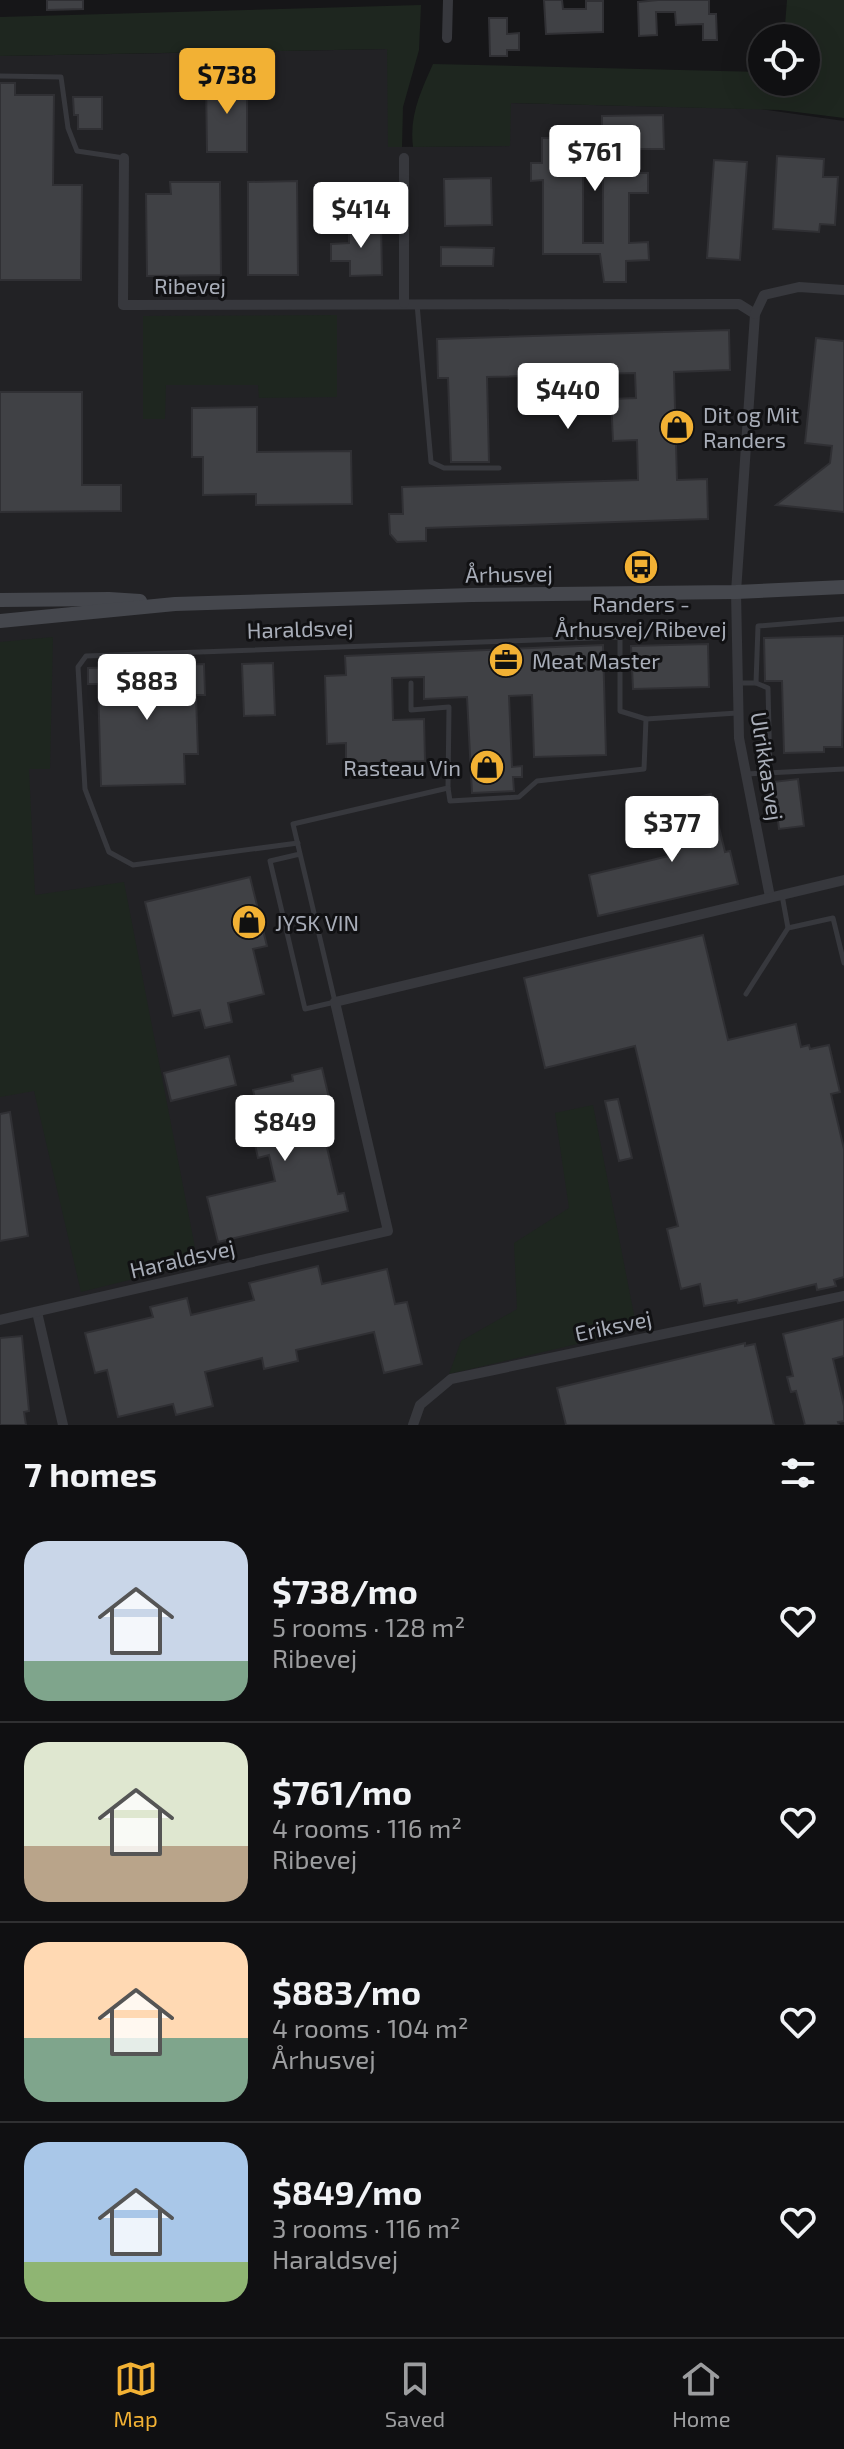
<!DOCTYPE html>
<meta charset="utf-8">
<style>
body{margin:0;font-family:"Exo 2",sans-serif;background:#19191b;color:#f1f3f6;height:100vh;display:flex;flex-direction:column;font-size:30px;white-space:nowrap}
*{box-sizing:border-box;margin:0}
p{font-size:26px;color:#9c9d9f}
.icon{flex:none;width:44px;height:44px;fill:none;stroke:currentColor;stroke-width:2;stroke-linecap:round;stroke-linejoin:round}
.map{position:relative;height:1425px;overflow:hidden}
.sheet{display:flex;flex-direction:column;background:#101012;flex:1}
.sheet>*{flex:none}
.fabs{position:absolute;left:748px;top:24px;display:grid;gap:16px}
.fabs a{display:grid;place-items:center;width:72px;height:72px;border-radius:50%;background:#101012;box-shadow:0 8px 32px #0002,0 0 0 2px #303032;font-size:40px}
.price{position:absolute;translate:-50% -68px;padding:0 18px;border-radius:8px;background:#fff;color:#222;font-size:26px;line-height:52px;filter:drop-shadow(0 2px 4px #0008)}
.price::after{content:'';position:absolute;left:50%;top:48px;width:24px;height:18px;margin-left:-12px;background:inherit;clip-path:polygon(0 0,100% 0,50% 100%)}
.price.active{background:#f2b134;color:#111}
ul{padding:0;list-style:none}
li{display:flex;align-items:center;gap:24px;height:200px;padding:0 24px}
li+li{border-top:2px solid #303032}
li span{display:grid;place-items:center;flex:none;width:224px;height:160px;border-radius:24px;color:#555}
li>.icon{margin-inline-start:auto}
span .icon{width:96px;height:96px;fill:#fffc;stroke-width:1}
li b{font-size:34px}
h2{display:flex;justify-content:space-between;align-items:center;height:96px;padding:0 24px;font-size:34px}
.menu{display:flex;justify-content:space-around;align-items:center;height:112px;border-top:2px solid #303032;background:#101012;font-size:22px;color:#9c9d9f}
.menu a{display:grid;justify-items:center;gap:4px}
.menu .active{color:#f2b134}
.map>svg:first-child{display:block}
.built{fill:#222225}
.green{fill:#1e261f}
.building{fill:#404145;stroke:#303034;stroke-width:2}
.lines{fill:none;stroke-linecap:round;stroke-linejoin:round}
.service{stroke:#37383d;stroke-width:5}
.minor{stroke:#37383d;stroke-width:10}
.secondary{stroke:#45474d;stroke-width:14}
.labels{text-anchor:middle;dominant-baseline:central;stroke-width:6;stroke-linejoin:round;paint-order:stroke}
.street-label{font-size:22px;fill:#a8adb8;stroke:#111113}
.poi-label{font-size:22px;fill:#a8adb8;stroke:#111113;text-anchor:start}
</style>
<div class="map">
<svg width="844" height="1425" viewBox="0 0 844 1425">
<rect width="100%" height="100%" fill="#161618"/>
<!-- built -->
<path class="built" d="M388,49V147L510,146V103L761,109L844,121V1425H0V56Z"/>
<!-- green -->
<g class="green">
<path d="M787,0H844V118L780,110L511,103L510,146L413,147C409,116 421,91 433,64L762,72V82H806V38H784Z"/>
<path d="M421,5L419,50L403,107L402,147H388L387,49L0,56V17Z"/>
<path d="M337,315V397L259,398L258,385H166L165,419H143V316Z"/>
<path d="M53,637L50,769H29L35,895L124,882L198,1263L81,1292L34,1091L0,1097V642Z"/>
<path d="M593,1105L637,1330L449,1374L461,1341L517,1309L514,1243L569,1208L555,1113Z"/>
</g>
<!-- building -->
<g class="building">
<path d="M47,0H83V9L47,10Z"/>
<path d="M544,0H562L563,9H586V1H603V32L546,34Z"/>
<path d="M658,0H709V14H716L717,40H703V24L676,25L675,12H656L657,35L639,36L638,2Z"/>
<path d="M489,18H507V34L519,33V50H507V56H490Z"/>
<path d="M206,81H247V152H207Z"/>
<path d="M0,83H15V95H54L53,185H82L81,280H0Z"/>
<path d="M73,97H102V129H78V115H74Z"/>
<path d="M663,115L664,149H583V243H603V173H648V193H629V243L648,242L649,260L626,261V282H604L600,254H543V180L531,181V163H542V138L602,137V116Z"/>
<path d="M777,156L824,159L823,177H838L835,225L820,224L819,232L773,229Z"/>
<path d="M714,160L747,162L740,260L707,258Z"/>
<path d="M491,178L492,225L445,226L444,179Z"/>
<path d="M297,181L298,275H248V182Z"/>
<path d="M170,182H220L221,275L147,276L146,194H171Z"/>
<path d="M349,223H381L382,275L350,276V261H331V244L349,243Z"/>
<path d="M441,247L494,248L493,266H441Z"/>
<path d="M729,330L730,370L674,372L677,480L707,479L708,519L426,528V541L397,542L390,534L389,514H403L402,487L638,480L637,440L613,441L611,399L636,398L635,373L487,377L489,462H451L448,378H438L437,339Z"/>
<path d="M816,338L844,341V512L776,505L830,463L832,446L805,443Z"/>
<path d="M0,392H82V485H121V511L0,512Z"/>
<path d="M257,407V452L351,451L352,504L256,505V494L203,495V457H192V408Z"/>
<path d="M844,636L842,747H824V752L784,753L782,681H765L764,638Z"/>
<path d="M708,644L709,687L633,689L631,646Z"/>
<path d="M603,645L606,755L534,757L532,695L509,696L512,767L522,766V777H513L514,791L472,793L467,697L424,699V677L392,678L393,720L424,719L425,761L346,764V743L327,744L325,676L346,675L345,656Z"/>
<path d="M273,663L275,715L244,716L242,664Z"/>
<path d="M204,664L205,695H196L198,754H184L185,784L101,786L98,684H88V668Z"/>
<path d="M798,779L804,826L779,829L773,782Z"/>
<path d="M711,794L725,852L730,851L738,884L598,916L589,875L677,854L665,805Z"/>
<path d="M250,877L267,946L253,949L264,994L228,1003L232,1022L205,1028L200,1010L173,1016L145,902Z"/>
<path d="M703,935L728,1040L796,1024L801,1047L809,1045L810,1049L829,1045L840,1092L831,1094L844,1149V1277L834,1280L836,1286L817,1290L816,1284L738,1303L737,1300L704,1306L700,1284L681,1289L667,1229L678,1226L635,1046L545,1068L524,978Z"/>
<path d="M229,1056L236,1085L171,1101L164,1073Z"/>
<path d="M322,1068L333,1115L320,1118L338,1194L344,1193L348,1211L218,1242L207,1197L275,1181L269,1155L258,1158L250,1122L260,1119L253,1090L293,1081L292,1075Z"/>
<path d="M618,1099L632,1158L619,1161L605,1101Z"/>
<path d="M10,1112L28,1236L0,1241V1114Z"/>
<path d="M318,1266L322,1284L387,1269L395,1304L407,1302L422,1364L384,1373L374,1332L296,1350L298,1361L264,1369L262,1358L205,1372L213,1406L176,1415L173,1404L118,1417L107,1370L95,1373L85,1333L153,1317L150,1307L187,1298L191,1315L254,1300L249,1283Z"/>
<path d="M844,1319V1356L833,1359L844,1406V1421L838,1422L839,1425H805L796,1391L791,1392L787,1377L793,1376L783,1334Z"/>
<path d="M22,1336L29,1411L24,1412L26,1425H0V1338Z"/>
<path d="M745,1343V1346L755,1344L774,1425H566L557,1388Z"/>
</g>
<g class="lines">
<!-- service -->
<g class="service">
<path d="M0,76L61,77L68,128L77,151L124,158"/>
<path d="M417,304L431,462L444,468H499"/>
<path d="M739,683H756L768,688L770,773"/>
<path d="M756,683L758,626L844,619"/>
<path d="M646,719L737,713"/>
<path d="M746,774L844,769"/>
<path d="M298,843L133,865L109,852L85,789L78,667L86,656L620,637V711L646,719L644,769L537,781L519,797L450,801L448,788L449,707L411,710V683"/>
<path d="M300,854L270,861L305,1009L335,1002L293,824L448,788"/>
<path d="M788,928L833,918L844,963"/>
<path d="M746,994L788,928L782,895"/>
</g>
<!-- minor -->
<g class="minor">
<path d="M447,38L448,0"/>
<path d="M124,158L123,305L739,304L755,314L736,592L739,738L770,897"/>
<path d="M404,303V158"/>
<path d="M755,314L764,295L799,287L844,290"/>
<path d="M37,1312L63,1425"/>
<path d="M0,1320L388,1231L335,1002L844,880"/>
<path d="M413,1425L420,1405L451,1379L844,1296"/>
</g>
<!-- secondary -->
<g class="secondary">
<path d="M0,600L109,599L140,601"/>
<path d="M0,621L175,604L472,595L736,592L844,587"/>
</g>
</g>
<!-- icons -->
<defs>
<g id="shop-disc" transform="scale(1.8)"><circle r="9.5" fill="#f2b134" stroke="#111113"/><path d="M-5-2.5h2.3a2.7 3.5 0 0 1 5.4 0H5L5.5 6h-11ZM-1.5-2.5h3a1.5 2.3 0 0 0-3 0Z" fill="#111"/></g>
<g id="bus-disc" transform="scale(1.8)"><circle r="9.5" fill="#f2b134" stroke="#111113"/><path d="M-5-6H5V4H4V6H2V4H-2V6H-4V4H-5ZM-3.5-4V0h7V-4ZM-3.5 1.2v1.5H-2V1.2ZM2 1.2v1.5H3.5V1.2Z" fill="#111"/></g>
<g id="office-disc" transform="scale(1.8)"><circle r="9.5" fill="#f2b134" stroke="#111113"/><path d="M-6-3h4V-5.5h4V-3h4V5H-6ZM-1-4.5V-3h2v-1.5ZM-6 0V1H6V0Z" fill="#111"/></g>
</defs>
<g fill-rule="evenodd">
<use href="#shop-disc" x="677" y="427"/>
<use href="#bus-disc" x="641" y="567"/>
<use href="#office-disc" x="506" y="660"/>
<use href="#shop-disc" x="487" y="767"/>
<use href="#shop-disc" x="249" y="922"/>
</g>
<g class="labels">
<!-- street labels -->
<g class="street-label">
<text x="190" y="285">Ribevej</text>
<text transform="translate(509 573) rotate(-1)">Århusvej</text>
<text transform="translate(300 628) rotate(-2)">Haraldsvej</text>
<text transform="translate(768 766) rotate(81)">Ulrikkasvej</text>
<text transform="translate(182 1258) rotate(-13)">Haraldsvej</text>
<text transform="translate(613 1325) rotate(-12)">Eriksvej</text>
</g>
<!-- poi labels -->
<g class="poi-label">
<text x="703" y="414">Dit og Mit<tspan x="703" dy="25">Randers</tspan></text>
<text x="641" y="603" text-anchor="middle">Randers -<tspan x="641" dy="25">Århusvej/Ribevej</tspan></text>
<text x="532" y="660">Meat Master</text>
<text x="461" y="767" text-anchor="end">Rasteau Vin</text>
<text x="275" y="922">JYSK VIN</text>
</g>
</g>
</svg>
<div class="fabs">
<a><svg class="icon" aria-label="locate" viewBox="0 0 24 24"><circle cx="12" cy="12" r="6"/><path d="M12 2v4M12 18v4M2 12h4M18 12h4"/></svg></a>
</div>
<b class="price active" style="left:227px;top:116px">$738</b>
<b class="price" style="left:595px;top:193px">$761</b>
<b class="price" style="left:361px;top:250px">$414</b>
<b class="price" style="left:568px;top:431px">$440</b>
<b class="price" style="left:147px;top:722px">$883</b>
<b class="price" style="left:672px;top:864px">$377</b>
<b class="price" style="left:285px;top:1163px">$849</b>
</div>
<section class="sheet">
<h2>7 homes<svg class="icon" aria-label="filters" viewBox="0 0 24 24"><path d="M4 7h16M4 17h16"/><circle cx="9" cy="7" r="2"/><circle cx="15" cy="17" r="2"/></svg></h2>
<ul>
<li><span style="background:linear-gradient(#c9d6e8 75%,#7fa58c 0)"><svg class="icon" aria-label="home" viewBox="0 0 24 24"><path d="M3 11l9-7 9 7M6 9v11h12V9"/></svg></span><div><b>$738/mo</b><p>5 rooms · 128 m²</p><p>Ribevej</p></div><svg class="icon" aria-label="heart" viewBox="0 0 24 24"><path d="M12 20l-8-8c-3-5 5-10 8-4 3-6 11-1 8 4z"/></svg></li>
<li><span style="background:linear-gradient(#dfe7d0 65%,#b9a48a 0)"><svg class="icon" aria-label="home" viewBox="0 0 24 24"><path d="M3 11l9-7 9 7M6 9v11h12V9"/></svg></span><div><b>$761/mo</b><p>4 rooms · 116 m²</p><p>Ribevej</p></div><svg class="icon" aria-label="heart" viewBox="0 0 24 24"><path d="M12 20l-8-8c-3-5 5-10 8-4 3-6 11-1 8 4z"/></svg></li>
<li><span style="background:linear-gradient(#ffd9b3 60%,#7fa58c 0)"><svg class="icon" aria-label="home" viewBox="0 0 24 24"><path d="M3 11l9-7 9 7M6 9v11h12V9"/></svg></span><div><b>$883/mo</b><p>4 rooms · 104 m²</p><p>Århusvej</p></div><svg class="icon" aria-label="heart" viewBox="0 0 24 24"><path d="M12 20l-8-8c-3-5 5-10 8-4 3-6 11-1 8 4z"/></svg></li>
<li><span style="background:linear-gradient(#a9c7e8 75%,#8fb573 0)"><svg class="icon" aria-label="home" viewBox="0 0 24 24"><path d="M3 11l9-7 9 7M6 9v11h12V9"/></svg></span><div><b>$849/mo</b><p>3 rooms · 116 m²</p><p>Haraldsvej</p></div><svg class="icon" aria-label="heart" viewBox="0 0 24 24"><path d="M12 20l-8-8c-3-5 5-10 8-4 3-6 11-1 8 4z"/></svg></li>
</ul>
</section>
<nav class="menu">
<a class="active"><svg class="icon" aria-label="map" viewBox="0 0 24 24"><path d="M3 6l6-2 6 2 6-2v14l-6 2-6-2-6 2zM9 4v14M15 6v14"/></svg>Map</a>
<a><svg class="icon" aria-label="saved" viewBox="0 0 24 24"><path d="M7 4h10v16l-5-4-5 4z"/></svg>Saved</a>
<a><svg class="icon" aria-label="home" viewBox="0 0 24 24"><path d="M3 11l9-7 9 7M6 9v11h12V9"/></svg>Home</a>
</nav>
